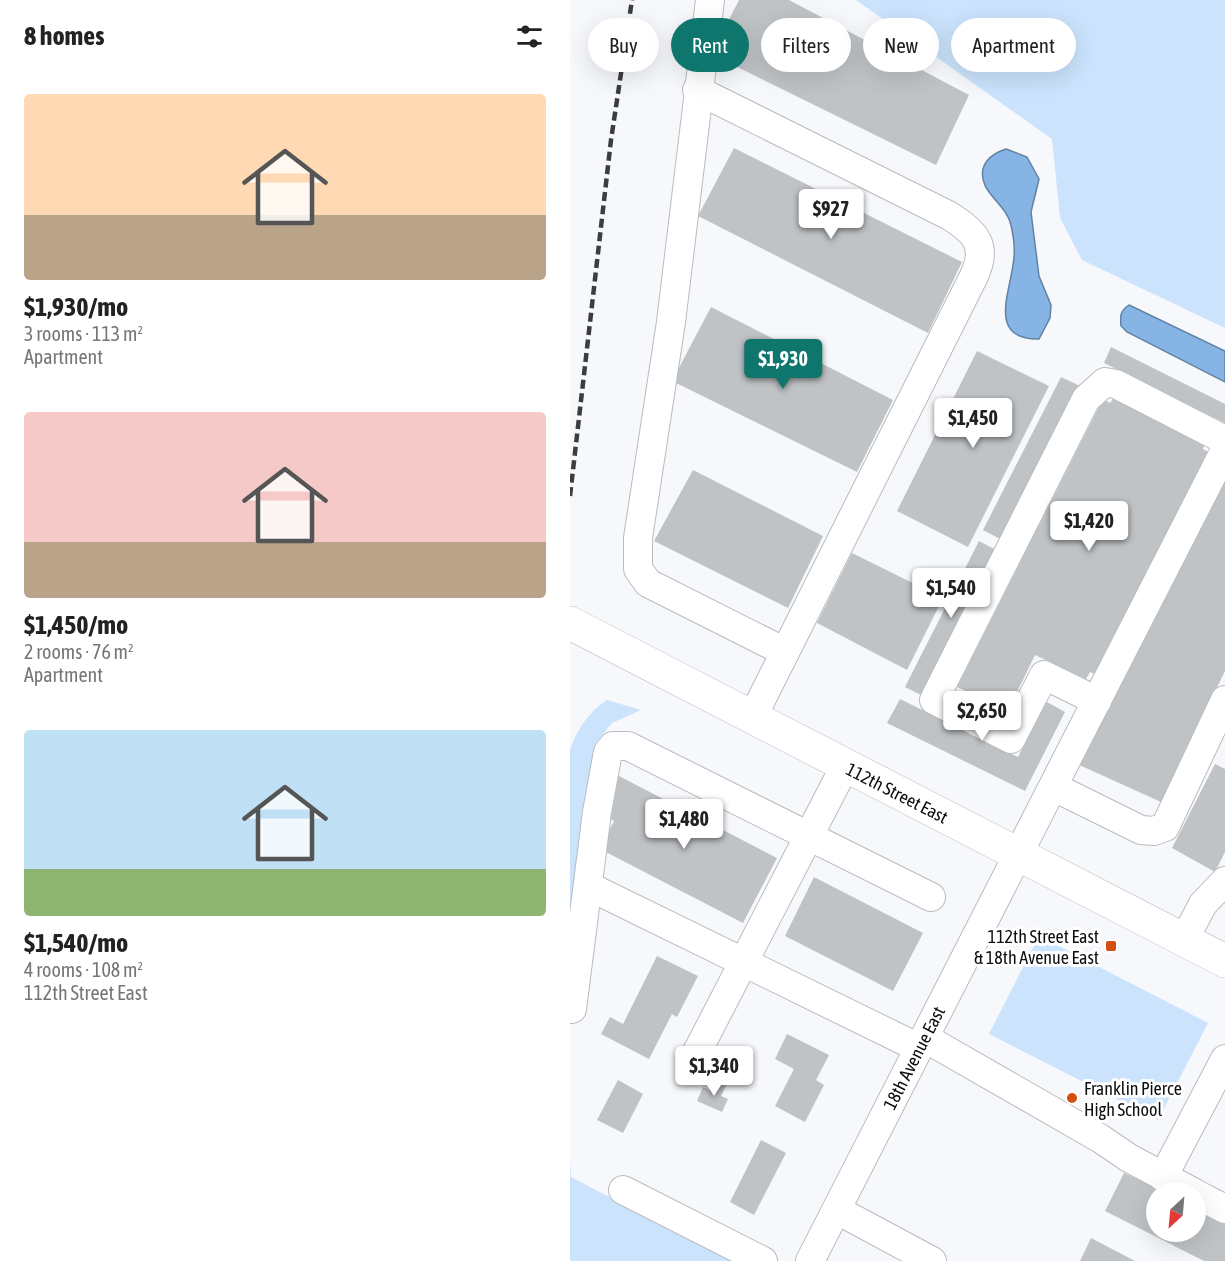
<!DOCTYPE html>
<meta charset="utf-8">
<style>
body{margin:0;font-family:"Asap Condensed",sans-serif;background:#f2f2f2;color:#222;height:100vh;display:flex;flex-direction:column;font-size:22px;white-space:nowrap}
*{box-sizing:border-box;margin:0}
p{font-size:20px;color:#767676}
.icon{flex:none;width:33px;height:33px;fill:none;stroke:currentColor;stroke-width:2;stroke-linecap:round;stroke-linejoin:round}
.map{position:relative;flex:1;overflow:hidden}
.side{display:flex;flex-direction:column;background:#fff;width:570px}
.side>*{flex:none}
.hud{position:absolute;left:18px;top:18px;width:546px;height:54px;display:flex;gap:12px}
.needle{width:39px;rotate:206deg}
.fabs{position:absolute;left:576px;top:1182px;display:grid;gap:12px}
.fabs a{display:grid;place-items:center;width:60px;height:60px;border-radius:50%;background:#fff;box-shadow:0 6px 24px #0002;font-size:30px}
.price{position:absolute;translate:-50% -51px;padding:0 14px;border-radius:6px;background:#fff;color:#222;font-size:20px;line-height:39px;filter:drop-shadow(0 2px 3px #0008)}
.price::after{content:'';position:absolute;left:50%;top:36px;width:18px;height:14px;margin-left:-9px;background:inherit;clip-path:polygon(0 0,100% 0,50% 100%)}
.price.on{background:#0f766e;color:#fff}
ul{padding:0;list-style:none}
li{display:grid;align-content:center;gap:12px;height:318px;padding:0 24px}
li span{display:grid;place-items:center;height:186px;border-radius:6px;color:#555}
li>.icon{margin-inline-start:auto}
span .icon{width:108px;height:108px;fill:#fffc;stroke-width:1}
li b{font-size:26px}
h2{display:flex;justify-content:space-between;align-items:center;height:72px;padding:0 24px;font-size:26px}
.pill{padding:0 21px;border-radius:27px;background:#fff;box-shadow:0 6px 24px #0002;font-size:21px;line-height:54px}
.pill.on{background:#0f766e;color:#fff}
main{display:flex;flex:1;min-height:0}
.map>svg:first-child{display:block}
.green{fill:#cbe3fd}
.water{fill:#86b4e4;stroke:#6182a4;stroke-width:1.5}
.building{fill:#c0c3c6}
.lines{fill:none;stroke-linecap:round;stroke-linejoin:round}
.minor-casing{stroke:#b9bcbe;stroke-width:30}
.major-casing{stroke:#b9bcbe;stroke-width:34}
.minor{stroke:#fff;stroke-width:28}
.major{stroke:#fff;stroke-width:33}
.rail{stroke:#3c3d3e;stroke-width:4.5;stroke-dasharray:9 4.5;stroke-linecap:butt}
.poi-dot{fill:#d44e10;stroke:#fff;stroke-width:2}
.labels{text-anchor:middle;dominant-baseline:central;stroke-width:6;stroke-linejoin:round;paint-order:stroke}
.street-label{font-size:18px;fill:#0c0d0e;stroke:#fff}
.poi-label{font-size:18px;fill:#0c0d0e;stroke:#fff;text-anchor:end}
</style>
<main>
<section class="side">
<h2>8 homes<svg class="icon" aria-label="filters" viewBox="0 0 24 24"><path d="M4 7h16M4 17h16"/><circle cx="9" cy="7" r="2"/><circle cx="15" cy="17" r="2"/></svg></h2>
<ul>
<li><span style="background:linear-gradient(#ffd9b3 65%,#b9a48a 0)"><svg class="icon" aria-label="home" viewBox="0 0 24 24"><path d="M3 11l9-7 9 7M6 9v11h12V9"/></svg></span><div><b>$1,930/mo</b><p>3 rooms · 113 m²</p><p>Apartment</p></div></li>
<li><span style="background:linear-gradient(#f6c9c9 70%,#b9a48a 0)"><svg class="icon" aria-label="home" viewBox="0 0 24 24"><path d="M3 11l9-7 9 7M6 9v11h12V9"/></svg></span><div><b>$1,450/mo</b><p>2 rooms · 76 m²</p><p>Apartment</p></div></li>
<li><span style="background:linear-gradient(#bfe0f5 75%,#8fb573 0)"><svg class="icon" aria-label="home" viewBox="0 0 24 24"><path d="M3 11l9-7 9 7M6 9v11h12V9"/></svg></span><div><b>$1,540/mo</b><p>4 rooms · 108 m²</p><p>112th Street East</p></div></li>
</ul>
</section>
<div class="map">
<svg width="655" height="1261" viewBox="0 0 655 1261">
<rect width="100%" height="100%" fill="#f6f8fb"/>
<!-- green -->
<g class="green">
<path d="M286,0H655V328L512,260L490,218L482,139Z"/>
<path d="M37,700L71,710L42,723L25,744L0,910V750C7,729 18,713 37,700Z"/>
<path d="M469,936L638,1023L588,1120L419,1034Z"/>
<path d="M0,1161L1,1177L162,1261H0Z"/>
</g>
<!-- water -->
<g class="water">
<path d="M436,149L457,157L469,179L461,212L469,276L481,305L480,318L469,339C415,340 442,289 444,257C445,247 443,234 441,225C436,203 408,192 413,169C416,157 427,152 436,149Z"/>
<path d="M559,305L655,351V382L557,332L551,326C550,316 550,311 559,305Z"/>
</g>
<!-- building -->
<g class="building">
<path d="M169,0H219L399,95L366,165L141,54Z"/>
<path d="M164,148L392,262L358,333L128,216Z"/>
<path d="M141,307L323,400L287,472L102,381Z"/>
<path d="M541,347L655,404V423L534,363Z"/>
<path d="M407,351L479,386L398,547L327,511Z"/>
<path d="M491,377L510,386L434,541L413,530Z"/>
<path d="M546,394L636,440L633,449L642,454L529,676L520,672L516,679L465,655L437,713L429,709L425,717L391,700L396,691L387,687L533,399L540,403Z"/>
<path d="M123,470L253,536L218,608L84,541Z"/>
<path d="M655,476V671L591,802L507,764Z"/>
<path d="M409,541L428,551L355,697L335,687Z"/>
<path d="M282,553L373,598L337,670L247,623Z"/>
<path d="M330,699L448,757L475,701L495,712L455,791L317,723Z"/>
<path d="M645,764L655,769V852L645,872L602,848Z"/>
<path d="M45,774L207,858L173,923L30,849L44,821L30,813Z"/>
<path d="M244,877L353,933L323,991L215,936Z"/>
<path d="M87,956L128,976L107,1017L102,1014L79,1059L31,1034L40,1017L53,1024Z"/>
<path d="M217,1034L259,1055L246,1080L254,1085L235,1122L205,1106L224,1069L205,1059Z"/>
<path d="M48,1080L73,1094L53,1133L27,1120Z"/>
<path d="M147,1080L157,1084L151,1096L158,1099L152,1112L127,1101L133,1087L142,1091Z"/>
<path d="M191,1140L216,1153L184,1215L160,1202Z"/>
<path d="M554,1173L594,1192H586V1232H626V1208L655,1223V1261H634L535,1211Z"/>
<path d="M521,1238L565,1261H510Z"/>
</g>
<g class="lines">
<!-- minor casing -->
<g class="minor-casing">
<g id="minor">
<path d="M140,0L101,322L68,538V569L78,583L215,652"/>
<path d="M127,90L378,215C406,232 419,246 403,278L182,718"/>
<path d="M527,701L474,675L441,739L364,700L516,399L535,382L546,384L655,440"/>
<path d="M484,787L571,830L584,831L595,827L655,700"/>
<path d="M18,886L349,1048"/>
<path d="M614,940L633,904L655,881"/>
<path d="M2,1009L27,812L38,752L43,746H58L361,897"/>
<path d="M355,1038L531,1139L559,1158L623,1192"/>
<path d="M126,1054L275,766"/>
<path d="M593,1177L655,1059"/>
<path d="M53,1190L193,1261"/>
<path d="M626,1194L655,1209"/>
<path d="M267,1210L362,1261"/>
<path d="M240,1261L655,450"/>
</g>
</g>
<!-- major casing -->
<g class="major-casing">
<path id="major" d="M0,623L655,961"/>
</g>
<!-- minor -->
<use href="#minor" class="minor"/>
<!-- major -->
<use href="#major" class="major"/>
<!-- rail -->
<path class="rail" d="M0,496L41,140L62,0"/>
</g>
<!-- markers -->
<g class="poi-dot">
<rect x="535" y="940" width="12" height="12" rx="3"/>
<circle cx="502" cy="1098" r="6"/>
</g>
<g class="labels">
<!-- street labels -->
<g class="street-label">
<text transform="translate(327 793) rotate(27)">112th Street East</text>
<text transform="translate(344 1058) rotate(-63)">18th Avenue East</text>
</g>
<!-- poi labels -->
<g class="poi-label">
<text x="529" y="936">112th Street East<tspan x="529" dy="21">&amp; 18th Avenue East</tspan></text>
<text x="514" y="1088" text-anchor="start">Franklin Pierce<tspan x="514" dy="21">High School</tspan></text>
</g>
</g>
</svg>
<div class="fabs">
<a><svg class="needle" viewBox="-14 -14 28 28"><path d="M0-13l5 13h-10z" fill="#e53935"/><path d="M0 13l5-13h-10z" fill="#767676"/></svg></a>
</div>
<b class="price" style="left:261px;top:240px">$927</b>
<b class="price on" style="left:213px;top:390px">$1,930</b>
<b class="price" style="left:403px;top:449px">$1,450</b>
<b class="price" style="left:519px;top:552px">$1,420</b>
<b class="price" style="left:381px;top:619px">$1,540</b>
<b class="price" style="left:412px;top:742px">$2,650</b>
<b class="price" style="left:114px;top:850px">$1,480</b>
<b class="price" style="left:144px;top:1097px">$1,340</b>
<div class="hud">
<a class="pill">Buy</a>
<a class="pill on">Rent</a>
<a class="pill">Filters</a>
<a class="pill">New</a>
<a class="pill">Apartment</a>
</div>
</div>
</main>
